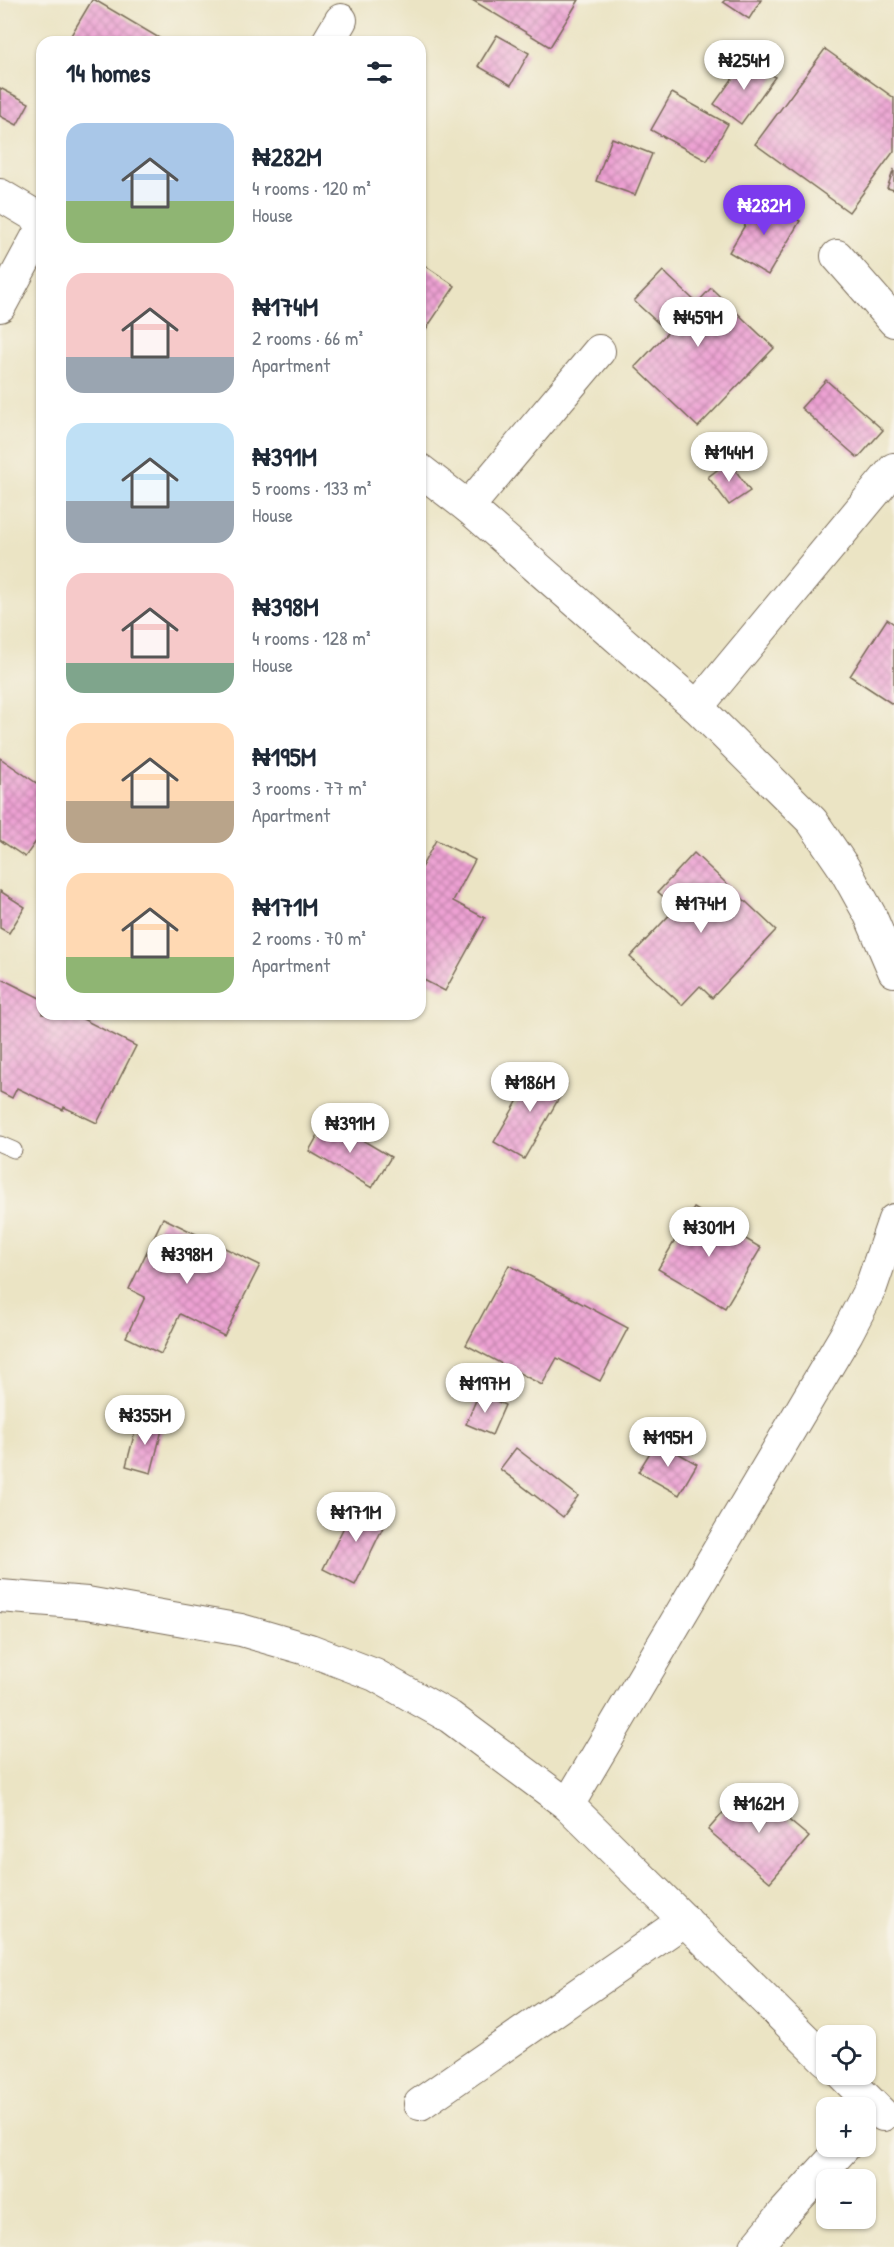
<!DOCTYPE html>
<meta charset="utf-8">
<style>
body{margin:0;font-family:"Patrick Hand",sans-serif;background:#f2f2f3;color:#1f2937;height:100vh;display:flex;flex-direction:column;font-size:22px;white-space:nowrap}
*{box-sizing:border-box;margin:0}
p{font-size:20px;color:#747a83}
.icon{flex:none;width:33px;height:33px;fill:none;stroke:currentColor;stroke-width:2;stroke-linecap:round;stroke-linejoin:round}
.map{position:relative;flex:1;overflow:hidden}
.panel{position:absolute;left:36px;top:36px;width:390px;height:984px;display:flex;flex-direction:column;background:#fff;border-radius:18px;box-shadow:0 2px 4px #0004}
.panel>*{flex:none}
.controls{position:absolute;left:816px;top:2025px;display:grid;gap:12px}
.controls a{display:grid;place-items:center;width:60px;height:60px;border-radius:12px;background:#fff;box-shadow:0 2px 4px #0004;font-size:30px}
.price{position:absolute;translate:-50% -51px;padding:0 14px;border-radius:21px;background:#fff;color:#222;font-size:20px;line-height:39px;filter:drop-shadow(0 2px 3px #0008)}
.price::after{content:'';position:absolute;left:50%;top:36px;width:18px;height:14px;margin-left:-9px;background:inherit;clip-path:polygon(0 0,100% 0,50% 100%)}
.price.active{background:#7c3aed;color:#fff}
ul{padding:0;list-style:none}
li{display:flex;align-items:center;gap:18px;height:150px;padding:0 30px}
li span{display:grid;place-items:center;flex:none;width:168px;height:120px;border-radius:18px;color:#555}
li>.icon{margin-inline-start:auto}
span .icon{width:72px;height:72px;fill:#fffc;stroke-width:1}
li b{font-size:26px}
h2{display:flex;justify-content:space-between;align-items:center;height:72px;padding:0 30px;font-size:26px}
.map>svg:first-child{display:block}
.building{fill:url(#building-cross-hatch)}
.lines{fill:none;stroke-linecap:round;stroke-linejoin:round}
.service-casing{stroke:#796b58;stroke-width:17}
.minor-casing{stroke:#796b58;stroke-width:34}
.service{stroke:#fff;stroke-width:15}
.minor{stroke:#fff;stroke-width:32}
</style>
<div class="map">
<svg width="894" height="2247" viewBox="0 0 894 2247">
<defs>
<pattern id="building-cross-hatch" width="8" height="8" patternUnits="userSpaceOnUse" patternTransform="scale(1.5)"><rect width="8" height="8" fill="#eda1d3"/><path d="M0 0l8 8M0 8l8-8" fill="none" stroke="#c183ab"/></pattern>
</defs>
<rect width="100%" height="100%" fill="#f7f3e8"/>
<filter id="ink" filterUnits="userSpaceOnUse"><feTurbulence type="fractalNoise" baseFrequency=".0167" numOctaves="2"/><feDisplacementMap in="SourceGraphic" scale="12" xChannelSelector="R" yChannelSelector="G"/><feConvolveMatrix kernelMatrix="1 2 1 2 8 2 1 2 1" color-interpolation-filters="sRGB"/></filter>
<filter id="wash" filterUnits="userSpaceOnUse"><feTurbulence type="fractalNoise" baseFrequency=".008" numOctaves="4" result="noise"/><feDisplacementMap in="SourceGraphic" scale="24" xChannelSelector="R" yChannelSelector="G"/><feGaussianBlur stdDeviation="1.35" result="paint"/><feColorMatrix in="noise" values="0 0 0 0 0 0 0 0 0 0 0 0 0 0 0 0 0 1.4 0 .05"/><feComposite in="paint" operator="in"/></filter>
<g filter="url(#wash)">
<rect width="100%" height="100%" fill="#ebe4c4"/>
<g id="blocks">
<!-- building -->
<g class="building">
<path d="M92,0H95L166,42H67Z"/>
<path d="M472,0H579L550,47Z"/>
<path d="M725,0H761L749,19L723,2Z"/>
<path d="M497,35L529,53L511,85L478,66Z"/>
<path d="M825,49L894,98V151L849,212L755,144Z"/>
<path d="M748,57L775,77L741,124L714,104Z"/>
<path d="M0,88L29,103L17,125L0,116Z"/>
<path d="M672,93L728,124L707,161L651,130Z"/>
<path d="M612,138L652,154L635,195L596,181Z"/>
<path d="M894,169V190L887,188Z"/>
<path d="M761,198L800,221L768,275L729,252Z"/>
<path d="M420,262L455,286L420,338Z"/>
<path d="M663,271L697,303L711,288L774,348L698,427L635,367L668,332L634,301Z"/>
<path d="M826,380L883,430L858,458L801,408Z"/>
<path d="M729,461L750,491L729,505L708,477Z"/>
<path d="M887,619L894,624V705L850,676Z"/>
<path d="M0,758L42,787V833L25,857L0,840Z"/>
<path d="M436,840L475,860L453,901L485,918L445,991L420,978V870Z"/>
<path d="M694,853L776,930L712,998L700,986L682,1005L630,957L676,908L658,892Z"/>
<path d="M0,891L25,907L9,933L0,928Z"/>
<path d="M0,978L42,999V1014H73L136,1046L97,1123L64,1107L63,1110L17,1088L12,1098L0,1092Z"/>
<path d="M537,1067L567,1084L524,1159L494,1142Z"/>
<path d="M327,1119L391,1157L372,1188L309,1151Z"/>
<path d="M694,1208L761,1248L725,1308L658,1269Z"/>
<path d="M163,1218L260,1265L224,1336L180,1314L161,1354L126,1337L145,1297L129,1289Z"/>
<path d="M509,1265L628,1328L600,1381L557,1358L542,1385L466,1345Z"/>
<path d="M479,1393L505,1405L492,1435L466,1424Z"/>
<path d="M138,1420L163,1426L151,1473L126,1466Z"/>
<path d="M657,1441L697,1464L679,1495L638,1472Z"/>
<path d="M516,1448L578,1496L563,1517L500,1469Z"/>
<path d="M357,1501L388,1517L355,1585L323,1569Z"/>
<path d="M747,1785L809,1837L770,1882L708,1830Z"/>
</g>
</g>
</g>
<g filter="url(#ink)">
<use href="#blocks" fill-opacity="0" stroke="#796b58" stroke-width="1.5"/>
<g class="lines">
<!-- service casing -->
<g class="service-casing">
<path id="service" d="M0,1144L14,1150"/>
</g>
<!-- minor casing -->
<g class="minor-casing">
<g id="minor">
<path d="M328,42L341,20"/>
<path d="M0,195L42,220"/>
<path d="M837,256L894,321"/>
<path d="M0,306L42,228"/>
<path d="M420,470L468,507L697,707L812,821L844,868L870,915L894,971"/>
<path d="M468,507L599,351"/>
<path d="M697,707L894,469"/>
<path d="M0,1596L87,1603L241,1630L310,1650L375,1675L450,1717L568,1805L826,2060"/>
<path d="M568,1805L847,1333L871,1287L894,1220"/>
<path d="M842,2074L883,2115"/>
<path d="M420,2104L685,1920"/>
<path d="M756,2247L784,2213L845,2146"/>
</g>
</g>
<!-- service -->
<use href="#service" class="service"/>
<!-- minor -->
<use href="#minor" class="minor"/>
</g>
</g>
</svg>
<div class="controls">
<a><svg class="icon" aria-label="locate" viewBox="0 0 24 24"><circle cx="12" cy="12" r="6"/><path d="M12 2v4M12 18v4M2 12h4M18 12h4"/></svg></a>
<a>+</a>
<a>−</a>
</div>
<b class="price" style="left:744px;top:91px">₦254M</b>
<b class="price active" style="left:764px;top:236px">₦282M</b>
<b class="price" style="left:698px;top:348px">₦459M</b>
<b class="price" style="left:729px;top:483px">₦144M</b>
<b class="price" style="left:701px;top:934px">₦174M</b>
<b class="price" style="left:530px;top:1113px">₦186M</b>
<b class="price" style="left:350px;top:1154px">₦391M</b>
<b class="price" style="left:709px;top:1258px">₦301M</b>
<b class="price" style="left:187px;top:1285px">₦398M</b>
<b class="price" style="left:485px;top:1414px">₦197M</b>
<b class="price" style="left:145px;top:1446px">₦355M</b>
<b class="price" style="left:668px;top:1468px">₦195M</b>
<b class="price" style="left:356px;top:1543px">₦171M</b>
<b class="price" style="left:759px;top:1834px">₦162M</b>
<section class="panel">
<h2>14 homes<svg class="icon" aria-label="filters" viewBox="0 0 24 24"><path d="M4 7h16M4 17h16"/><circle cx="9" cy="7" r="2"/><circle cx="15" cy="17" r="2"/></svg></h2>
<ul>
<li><span style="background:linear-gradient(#a9c7e8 65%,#8fb573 0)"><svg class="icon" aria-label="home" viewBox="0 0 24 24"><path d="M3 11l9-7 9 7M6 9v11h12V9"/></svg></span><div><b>₦282M</b><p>4 rooms · 120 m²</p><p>House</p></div></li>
<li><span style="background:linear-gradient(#f6c9c9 70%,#9aa5b1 0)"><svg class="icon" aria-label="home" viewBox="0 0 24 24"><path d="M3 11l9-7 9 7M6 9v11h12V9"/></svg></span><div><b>₦174M</b><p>2 rooms · 66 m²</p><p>Apartment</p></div></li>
<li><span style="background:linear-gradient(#bfe0f5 65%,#9aa5b1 0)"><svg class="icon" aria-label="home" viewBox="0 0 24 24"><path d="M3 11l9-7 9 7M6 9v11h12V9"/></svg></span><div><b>₦391M</b><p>5 rooms · 133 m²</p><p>House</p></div></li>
<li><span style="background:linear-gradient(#f6c9c9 75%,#7fa58c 0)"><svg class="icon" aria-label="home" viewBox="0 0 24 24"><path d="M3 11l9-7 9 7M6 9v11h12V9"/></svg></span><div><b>₦398M</b><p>4 rooms · 128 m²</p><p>House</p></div></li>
<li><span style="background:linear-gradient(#ffd9b3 65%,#b9a48a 0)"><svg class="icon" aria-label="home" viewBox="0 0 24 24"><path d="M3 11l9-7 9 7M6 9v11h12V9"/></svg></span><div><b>₦195M</b><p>3 rooms · 77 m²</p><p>Apartment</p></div></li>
<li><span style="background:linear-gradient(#ffd9b3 70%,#8fb573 0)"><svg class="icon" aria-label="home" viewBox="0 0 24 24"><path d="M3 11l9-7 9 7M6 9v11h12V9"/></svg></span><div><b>₦171M</b><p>2 rooms · 70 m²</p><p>Apartment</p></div></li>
</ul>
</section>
</div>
